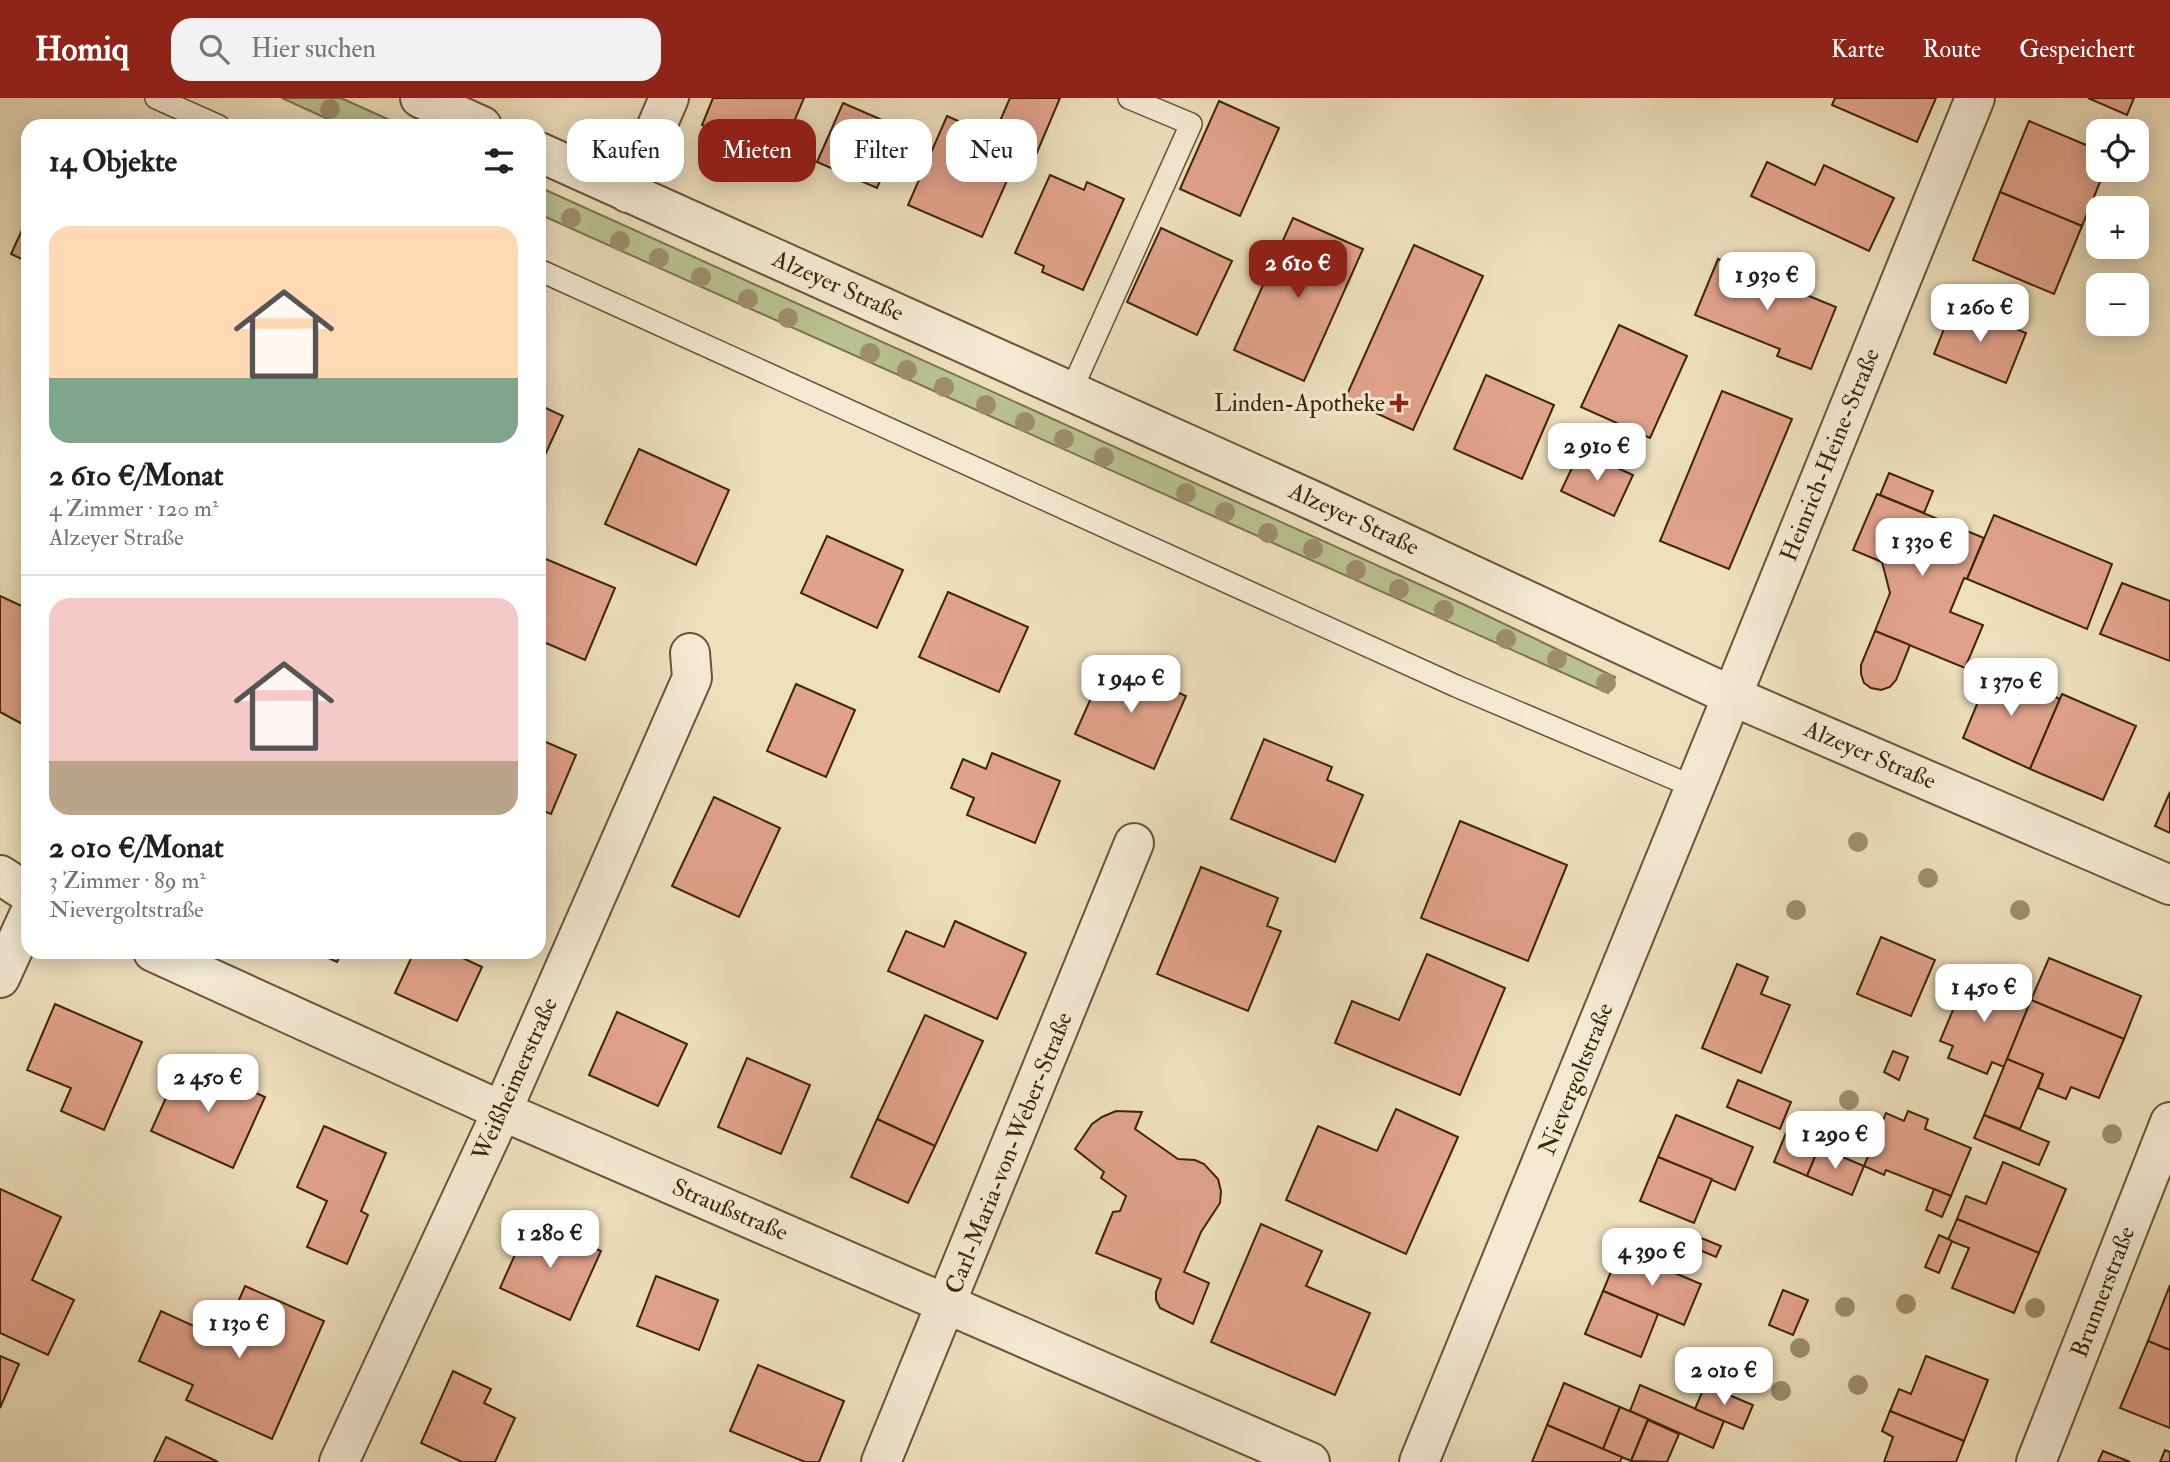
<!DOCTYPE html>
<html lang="de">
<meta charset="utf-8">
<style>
body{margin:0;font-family:"IM FELL Double Pica",serif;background:#f2f2f2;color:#202124;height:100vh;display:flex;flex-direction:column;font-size:26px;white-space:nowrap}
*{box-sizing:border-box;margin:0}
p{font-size:23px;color:#757577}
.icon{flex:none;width:38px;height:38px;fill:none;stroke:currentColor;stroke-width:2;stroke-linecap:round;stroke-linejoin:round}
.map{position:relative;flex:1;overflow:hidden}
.details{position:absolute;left:21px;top:21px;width:525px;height:840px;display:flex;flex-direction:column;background:#fff;border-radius:21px;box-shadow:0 4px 18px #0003}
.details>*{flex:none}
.guide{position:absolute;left:567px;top:21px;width:665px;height:63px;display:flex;gap:14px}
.buttons{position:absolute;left:2086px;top:21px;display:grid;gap:14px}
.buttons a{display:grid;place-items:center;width:63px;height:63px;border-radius:14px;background:#fff;box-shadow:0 4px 18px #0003;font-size:35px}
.price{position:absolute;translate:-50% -60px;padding:0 16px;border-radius:14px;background:#fff;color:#222;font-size:23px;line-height:46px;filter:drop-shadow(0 2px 4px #0008)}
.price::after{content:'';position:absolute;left:50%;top:42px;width:21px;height:16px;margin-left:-10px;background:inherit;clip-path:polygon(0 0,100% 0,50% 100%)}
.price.current{background:#8f2418;color:#fff}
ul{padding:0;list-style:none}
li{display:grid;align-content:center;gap:14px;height:371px;padding:0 28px}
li+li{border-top:2px solid #e0e0e0}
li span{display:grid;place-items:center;height:217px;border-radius:21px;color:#555}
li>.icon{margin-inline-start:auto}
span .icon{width:126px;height:126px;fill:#fffc;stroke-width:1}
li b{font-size:30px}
h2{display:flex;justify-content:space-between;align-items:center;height:84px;padding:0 28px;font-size:30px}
.pill{padding:0 24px;border-radius:21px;background:#fff;box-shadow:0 4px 18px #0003;font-size:24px;line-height:63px}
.pill.current{background:#8f2418;color:#fff}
header{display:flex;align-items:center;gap:42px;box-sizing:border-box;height:98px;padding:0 35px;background:#8f2418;color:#fff}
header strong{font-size:33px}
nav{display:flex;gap:38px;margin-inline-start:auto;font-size:24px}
.search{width:490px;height:63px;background:#f2f2f2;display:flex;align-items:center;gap:18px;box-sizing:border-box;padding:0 24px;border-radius:21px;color:#757577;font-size:26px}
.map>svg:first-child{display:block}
.green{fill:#b8c292;stroke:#7b744c;stroke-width:2}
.building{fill:#e1a28c;stroke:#3e2506;stroke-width:2}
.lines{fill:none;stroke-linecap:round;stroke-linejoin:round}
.service-casing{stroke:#6a5434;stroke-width:24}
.minor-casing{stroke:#6a5434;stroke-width:42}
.tertiary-casing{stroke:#6a5434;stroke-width:42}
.service{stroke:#f4ead4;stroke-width:21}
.minor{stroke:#f4ead4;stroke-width:38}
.tertiary{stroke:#f4ead4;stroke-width:38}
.tree{fill:#9e8e6c}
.poi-dot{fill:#8f2418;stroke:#f4ead4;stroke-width:2.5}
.labels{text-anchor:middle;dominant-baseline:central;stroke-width:6;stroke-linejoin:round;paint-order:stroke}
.street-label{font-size:24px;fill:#3e2506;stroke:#f4ead4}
.poi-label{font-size:24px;fill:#3e2506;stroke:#f4ead4;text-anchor:end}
</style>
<header>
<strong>Homiq</strong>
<div class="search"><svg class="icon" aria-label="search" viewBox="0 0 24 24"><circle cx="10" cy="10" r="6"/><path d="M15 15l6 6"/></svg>Hier suchen</div>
<nav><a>Karte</a><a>Route</a><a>Gespeichert</a></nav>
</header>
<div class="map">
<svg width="2170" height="1364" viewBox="0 0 2170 1364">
<rect width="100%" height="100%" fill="#eedfbd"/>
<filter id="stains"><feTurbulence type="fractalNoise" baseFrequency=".00286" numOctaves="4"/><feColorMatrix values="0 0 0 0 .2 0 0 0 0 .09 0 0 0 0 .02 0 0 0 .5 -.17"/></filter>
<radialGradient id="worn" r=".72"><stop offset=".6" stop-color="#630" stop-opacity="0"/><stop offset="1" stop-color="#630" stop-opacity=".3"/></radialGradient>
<!-- green -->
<g class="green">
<path d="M282,0H341L403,28H343Z"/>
<path d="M539,89L1465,507L1615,579L1608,595L539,116Z"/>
</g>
<!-- building -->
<g class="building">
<path d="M713,0H804L785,45L758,33L754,42L725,30L722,36L702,27Z"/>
<path d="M1010,0H1060L1033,64L1018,57L1021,51L993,39Z"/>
<path d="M1835,0H1936L1917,44L1832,7Z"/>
<path d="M2088,0H2134L2127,17Z"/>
<path d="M1219,3L1279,30L1240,118L1180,91Z"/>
<path d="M843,5L903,31L877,90L817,64Z"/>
<path d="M947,18L1021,51L982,139L908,107Z"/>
<path d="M2029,23L2098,52V72H2105L2082,128L2000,94Z"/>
<path d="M1767,64L1815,87L1824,67L1894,100L1869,153L1751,98Z"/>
<path d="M1050,77L1084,92L1087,84L1124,101L1083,192L1042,174L1044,168L1015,155Z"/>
<path d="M2000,94L2082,128L2054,196L1973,162Z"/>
<path d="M28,119V164L11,156Z"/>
<path d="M1293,120L1363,151L1304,283L1234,252Z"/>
<path d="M1161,130L1232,163L1197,237L1127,204Z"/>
<path d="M1414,147L1483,178L1413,332L1345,301Z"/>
<path d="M1718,161L1836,209L1811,271L1777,258L1780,251L1695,217Z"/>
<path d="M1954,206L2026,235L2006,285L1934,256Z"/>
<path d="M1619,227L1687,258L1650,340L1581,309Z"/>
<path d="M1486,277L1554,307L1522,381L1454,351Z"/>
<path d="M1722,293L1792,321L1729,471L1660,443Z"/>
<path d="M539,307L563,318L539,370Z"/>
<path d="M639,351L729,392L696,467L605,426Z"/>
<path d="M1580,353L1633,377L1614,418L1561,393Z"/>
<path d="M1889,375L1933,393L1924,415L1880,397Z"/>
<path d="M1877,396L1984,440L1967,481L1964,480L1950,514L1983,527L1965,570L1875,533L1890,495L1882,464L1853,452Z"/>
<path d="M1994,417L2112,466L2087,531L1967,481Z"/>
<path d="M827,438L903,472L877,530L801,495Z"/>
<path d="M541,459L615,490L585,562L539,542V464Z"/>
<path d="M2122,485L2170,503V563L2100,536Z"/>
<path d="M948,494L1028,529L999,594L919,559Z"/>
<path d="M0,498L28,511V629L0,614Z"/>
<path d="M1875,533L1910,547L1896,582L1890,589L1881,592L1871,590L1864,585L1861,576V567Z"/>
<path d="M1107,564L1186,598L1154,671L1075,636Z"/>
<path d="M1992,570L2060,601L2030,671L1963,640Z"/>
<path d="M796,586L855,612L826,679L767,653Z"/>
<path d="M2062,596L2136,628L2103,702L2030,671Z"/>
<path d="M539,641L576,657L551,716L539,711Z"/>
<path d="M1264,641L1332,669L1327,682L1363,697L1335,764L1231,721Z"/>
<path d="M992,655L1060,683L1035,745L967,717L974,700L951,690L963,661L986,671Z"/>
<path d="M2170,694V735L2155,728Z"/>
<path d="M714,699L780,730L739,819L672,788Z"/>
<path d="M1460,723L1567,767L1528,863L1421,820Z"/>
<path d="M1201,769L1278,800L1267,828L1281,833L1248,913L1157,876Z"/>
<path d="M955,823L1026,855L997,921L888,873L906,833L944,849Z"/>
<path d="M1881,839L1935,862L1911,918L1857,896Z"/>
<path d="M315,854H342L337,864Z"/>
<path d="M414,854H450L482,869L457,923L395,895Z"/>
<path d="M1427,856L1505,890L1460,997L1335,945L1352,903L1399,922Z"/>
<path d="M2049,860L2141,898L2124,941L2031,902Z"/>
<path d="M1737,866L1768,879L1761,896L1790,907L1761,975L1702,950Z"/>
<path d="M1968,876L2031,902L2004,969L1992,964L1987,976L1948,960L1953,948L1940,943Z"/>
<path d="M2031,902L2124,941L2099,1000L2071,989L2066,1001L2038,990L2043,976L2007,961Z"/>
<path d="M55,906L142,944L104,1032L61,1013L71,990L27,972Z"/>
<path d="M617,914L687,946L658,1008L589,977Z"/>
<path d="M925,917L983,943L935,1048L877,1021Z"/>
<path d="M1893,953L1908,959L1899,982L1884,974Z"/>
<path d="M747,960L810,987L781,1056L718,1029Z"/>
<path d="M2007,961L2043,976L2020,1031L1984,1017Z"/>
<path d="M183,962L265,999L233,1070L151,1033Z"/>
<path d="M1738,982L1791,1004L1780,1031L1727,1009Z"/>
<path d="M1396,1011L1458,1039L1406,1156L1286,1102L1318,1028L1377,1053Z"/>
<path d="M1116,1013L1142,1014L1135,1031L1178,1061L1195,1062L1204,1066L1218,1081L1221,1093L1220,1105L1201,1134L1184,1174L1209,1185L1193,1226L1160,1210L1156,1202V1194L1161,1181L1096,1155L1113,1114L1120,1113L1126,1098L1101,1080L1104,1074L1075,1051L1092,1026L1102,1019Z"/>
<path d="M1908,1013L1928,1021L1925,1031L1971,1050L1951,1098L1886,1072L1884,1077L1864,1068L1886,1015L1904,1023Z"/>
<path d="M1676,1017L1753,1049L1735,1092L1658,1059Z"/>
<path d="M1984,1017L2049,1044L2039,1067L1974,1040Z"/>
<path d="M877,1021L935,1048L908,1105L851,1079Z"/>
<path d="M324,1028L386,1055L361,1113L368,1117L347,1166L307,1149L327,1103L297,1089Z"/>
<path d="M1786,1035L1819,1049L1807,1078L1774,1064Z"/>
<path d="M1819,1049L1864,1068L1852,1097L1807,1078Z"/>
<path d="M1658,1059L1712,1081L1694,1125L1640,1103Z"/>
<path d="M2003,1064L2066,1091L2039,1155L1957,1121L1966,1098L1986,1106Z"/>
<path d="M0,1091L61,1119L32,1182L74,1202L48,1257L0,1235Z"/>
<path d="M1934,1091L1951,1098L1942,1119L1926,1112Z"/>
<path d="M531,1121L601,1153L570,1222L500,1190Z"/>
<path d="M1957,1121L2039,1155L2014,1215L1952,1190L1969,1150L1948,1142Z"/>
<path d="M1261,1126L1322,1153L1306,1188L1370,1215L1335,1297L1211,1244Z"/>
<path d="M1939,1137L1952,1143L1939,1175L1925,1169Z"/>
<path d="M1701,1140L1721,1148L1716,1159L1697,1151Z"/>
<path d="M1620,1152L1701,1186L1684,1227L1603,1193Z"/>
<path d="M656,1178L718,1202L699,1252L637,1228Z"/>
<path d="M2170,1187V1252L2148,1243Z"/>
<path d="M245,1188L324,1223L272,1341L186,1302L193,1287L139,1263L161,1213L222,1241Z"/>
<path d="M1783,1192L1808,1202L1793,1237L1769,1227Z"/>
<path d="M1603,1193L1658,1216L1641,1259L1585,1236Z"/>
<path d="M2148,1243L2170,1252V1330L2120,1310Z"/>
<path d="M0,1258L19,1266L0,1310Z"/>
<path d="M1926,1258L1988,1282L1964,1343L1890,1313L1899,1291L1911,1296Z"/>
<path d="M758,1267L844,1303L819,1364H805L730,1333Z"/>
<path d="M453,1273L491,1291L484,1305L515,1320L495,1364H462L421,1345Z"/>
<path d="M1564,1285L1620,1309L1603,1351L1547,1327Z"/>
<path d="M1640,1287L1724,1323L1713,1350L1630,1313Z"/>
<path d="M1705,1287L1753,1307L1743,1331L1695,1311Z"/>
<path d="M1620,1309L1648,1321L1631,1363L1603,1351Z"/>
<path d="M1890,1313L1964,1343L1956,1364H1884L1893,1339L1882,1333Z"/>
<path d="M1648,1322L1679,1336L1667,1364L1631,1363Z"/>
<path d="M1547,1327L1622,1359L1620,1364H1532Z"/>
<path d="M166,1339L218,1364H154Z"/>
<path d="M2165,1352L2170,1354V1364H2160Z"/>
<path d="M2103,1353L2130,1364H2098Z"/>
</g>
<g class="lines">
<!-- service casing -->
<g class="service-casing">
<g id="service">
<path d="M156,0L219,28"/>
<path d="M539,172L1456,588L1694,689"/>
<path d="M1071,293L1191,26L1129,0"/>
</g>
</g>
<!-- minor casing -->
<g class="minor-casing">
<g id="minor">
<path d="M628,95L669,0"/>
<path d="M1732,598L1975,0"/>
<path d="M0,777L28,795"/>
<path d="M153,854L502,1013L1310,1364"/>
<path d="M0,880L28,819"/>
<path d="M339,1364L502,1013L692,580L690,555"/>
<path d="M881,1364L1134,745"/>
<path d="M2036,1364L2170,1024"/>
</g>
</g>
<!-- tertiary casing -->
<g class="tertiary-casing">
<g id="tertiary">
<path d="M420,0L482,28"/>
<path d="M539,54L1316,404L1732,598L2170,787"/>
<path d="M1419,1364L1732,598"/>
</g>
</g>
<!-- service -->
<use href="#service" class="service"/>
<!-- minor -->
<use href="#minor" class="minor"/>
<!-- tertiary -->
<use href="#tertiary" class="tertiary"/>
</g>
<!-- trees -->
<g class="tree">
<circle cx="330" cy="11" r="10"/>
<circle cx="571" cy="120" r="10"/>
<circle cx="620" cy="143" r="10"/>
<circle cx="659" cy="160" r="10"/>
<circle cx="701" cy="179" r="10"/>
<circle cx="748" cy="201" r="10"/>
<circle cx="788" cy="220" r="10"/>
<circle cx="870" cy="255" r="10"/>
<circle cx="907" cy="272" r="10"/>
<circle cx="944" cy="289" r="10"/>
<circle cx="986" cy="307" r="10"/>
<circle cx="1025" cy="324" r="10"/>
<circle cx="1064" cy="341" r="10"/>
<circle cx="1104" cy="359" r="10"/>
<circle cx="1186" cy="395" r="10"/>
<circle cx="1225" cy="414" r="10"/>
<circle cx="1268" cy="435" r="10"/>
<circle cx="1313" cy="451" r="10"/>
<circle cx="1356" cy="472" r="10"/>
<circle cx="1399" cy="491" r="10"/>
<circle cx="1444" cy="512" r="10"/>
<circle cx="1506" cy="541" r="10"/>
<circle cx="1557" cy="561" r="10"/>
<circle cx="1606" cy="585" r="10"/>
<circle cx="1858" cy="744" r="10"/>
<circle cx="1928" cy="780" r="10"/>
<circle cx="1796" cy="812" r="10"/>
<circle cx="2020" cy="812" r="10"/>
<circle cx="1849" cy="1002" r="10"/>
<circle cx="2112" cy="1036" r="10"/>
<circle cx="1906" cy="1206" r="10"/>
<circle cx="1845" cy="1209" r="10"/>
<circle cx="2035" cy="1210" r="10"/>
<circle cx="1800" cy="1250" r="10"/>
<circle cx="1858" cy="1287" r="10"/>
<circle cx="1781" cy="1293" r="10"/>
</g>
<!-- markers -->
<path class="poi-dot" d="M1395.5 294.5h7v7h7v7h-7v7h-7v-7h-7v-7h7z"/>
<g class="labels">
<!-- street labels -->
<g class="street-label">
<text transform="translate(838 188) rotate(24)">Alzeyer Straße</text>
<text transform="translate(1830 357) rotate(-68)">Heinrich-Heine-Straße</text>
<text transform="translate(1354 421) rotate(25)">Alzeyer Straße</text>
<text transform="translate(1870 657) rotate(23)">Alzeyer Straße</text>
<text transform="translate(515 981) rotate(-66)">Weißheimerstraße</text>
<text transform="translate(1576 981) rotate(-68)">Nievergoltstraße</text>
<text transform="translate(1009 1055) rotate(-68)">Carl-Maria-von-Weber-Straße</text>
<text transform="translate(730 1112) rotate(23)">Straußstraße</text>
<text transform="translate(2103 1194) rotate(-69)">Brunnerstraße</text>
</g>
<!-- poi labels -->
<g class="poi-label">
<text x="1385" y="305">Linden-Apotheke</text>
</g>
</g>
<rect width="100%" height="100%" filter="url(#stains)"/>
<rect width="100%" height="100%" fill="url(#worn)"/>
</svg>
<div class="buttons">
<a><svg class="icon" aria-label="locate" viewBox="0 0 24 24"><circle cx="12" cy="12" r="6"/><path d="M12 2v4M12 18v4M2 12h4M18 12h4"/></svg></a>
<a>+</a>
<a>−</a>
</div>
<b class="price current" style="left:1298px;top:202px">2 610 €</b>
<b class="price" style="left:1767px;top:214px">1 930 €</b>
<b class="price" style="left:1980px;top:246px">1 260 €</b>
<b class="price" style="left:1597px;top:385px">2 910 €</b>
<b class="price" style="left:1922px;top:480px">1 330 €</b>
<b class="price" style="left:1131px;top:617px">1 940 €</b>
<b class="price" style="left:2011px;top:620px">1 370 €</b>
<b class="price" style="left:1984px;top:926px">1 450 €</b>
<b class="price" style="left:208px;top:1016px">2 450 €</b>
<b class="price" style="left:1835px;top:1073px">1 290 €</b>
<b class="price" style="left:550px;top:1172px">1 280 €</b>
<b class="price" style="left:1652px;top:1190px">4 390 €</b>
<b class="price" style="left:239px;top:1262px">1 130 €</b>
<b class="price" style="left:1724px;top:1309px">2 010 €</b>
<div class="guide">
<a class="pill">Kaufen</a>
<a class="pill current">Mieten</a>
<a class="pill">Filter</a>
<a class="pill">Neu</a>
</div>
<section class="details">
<h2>14 Objekte<svg class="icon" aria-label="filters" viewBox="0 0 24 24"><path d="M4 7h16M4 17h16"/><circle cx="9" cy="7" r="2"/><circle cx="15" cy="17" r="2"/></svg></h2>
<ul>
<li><span style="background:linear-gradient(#ffd9b3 70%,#7fa58c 0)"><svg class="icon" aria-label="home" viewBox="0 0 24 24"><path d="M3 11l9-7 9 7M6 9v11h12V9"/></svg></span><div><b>2 610 €/Monat</b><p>4 Zimmer · 120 m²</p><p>Alzeyer Straße</p></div></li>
<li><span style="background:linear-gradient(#f6c9c9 75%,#b9a48a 0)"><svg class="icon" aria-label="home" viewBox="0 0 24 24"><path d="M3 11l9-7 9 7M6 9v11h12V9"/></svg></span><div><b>2 010 €/Monat</b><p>3 Zimmer · 89 m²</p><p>Nievergoltstraße</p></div></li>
</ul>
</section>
</div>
